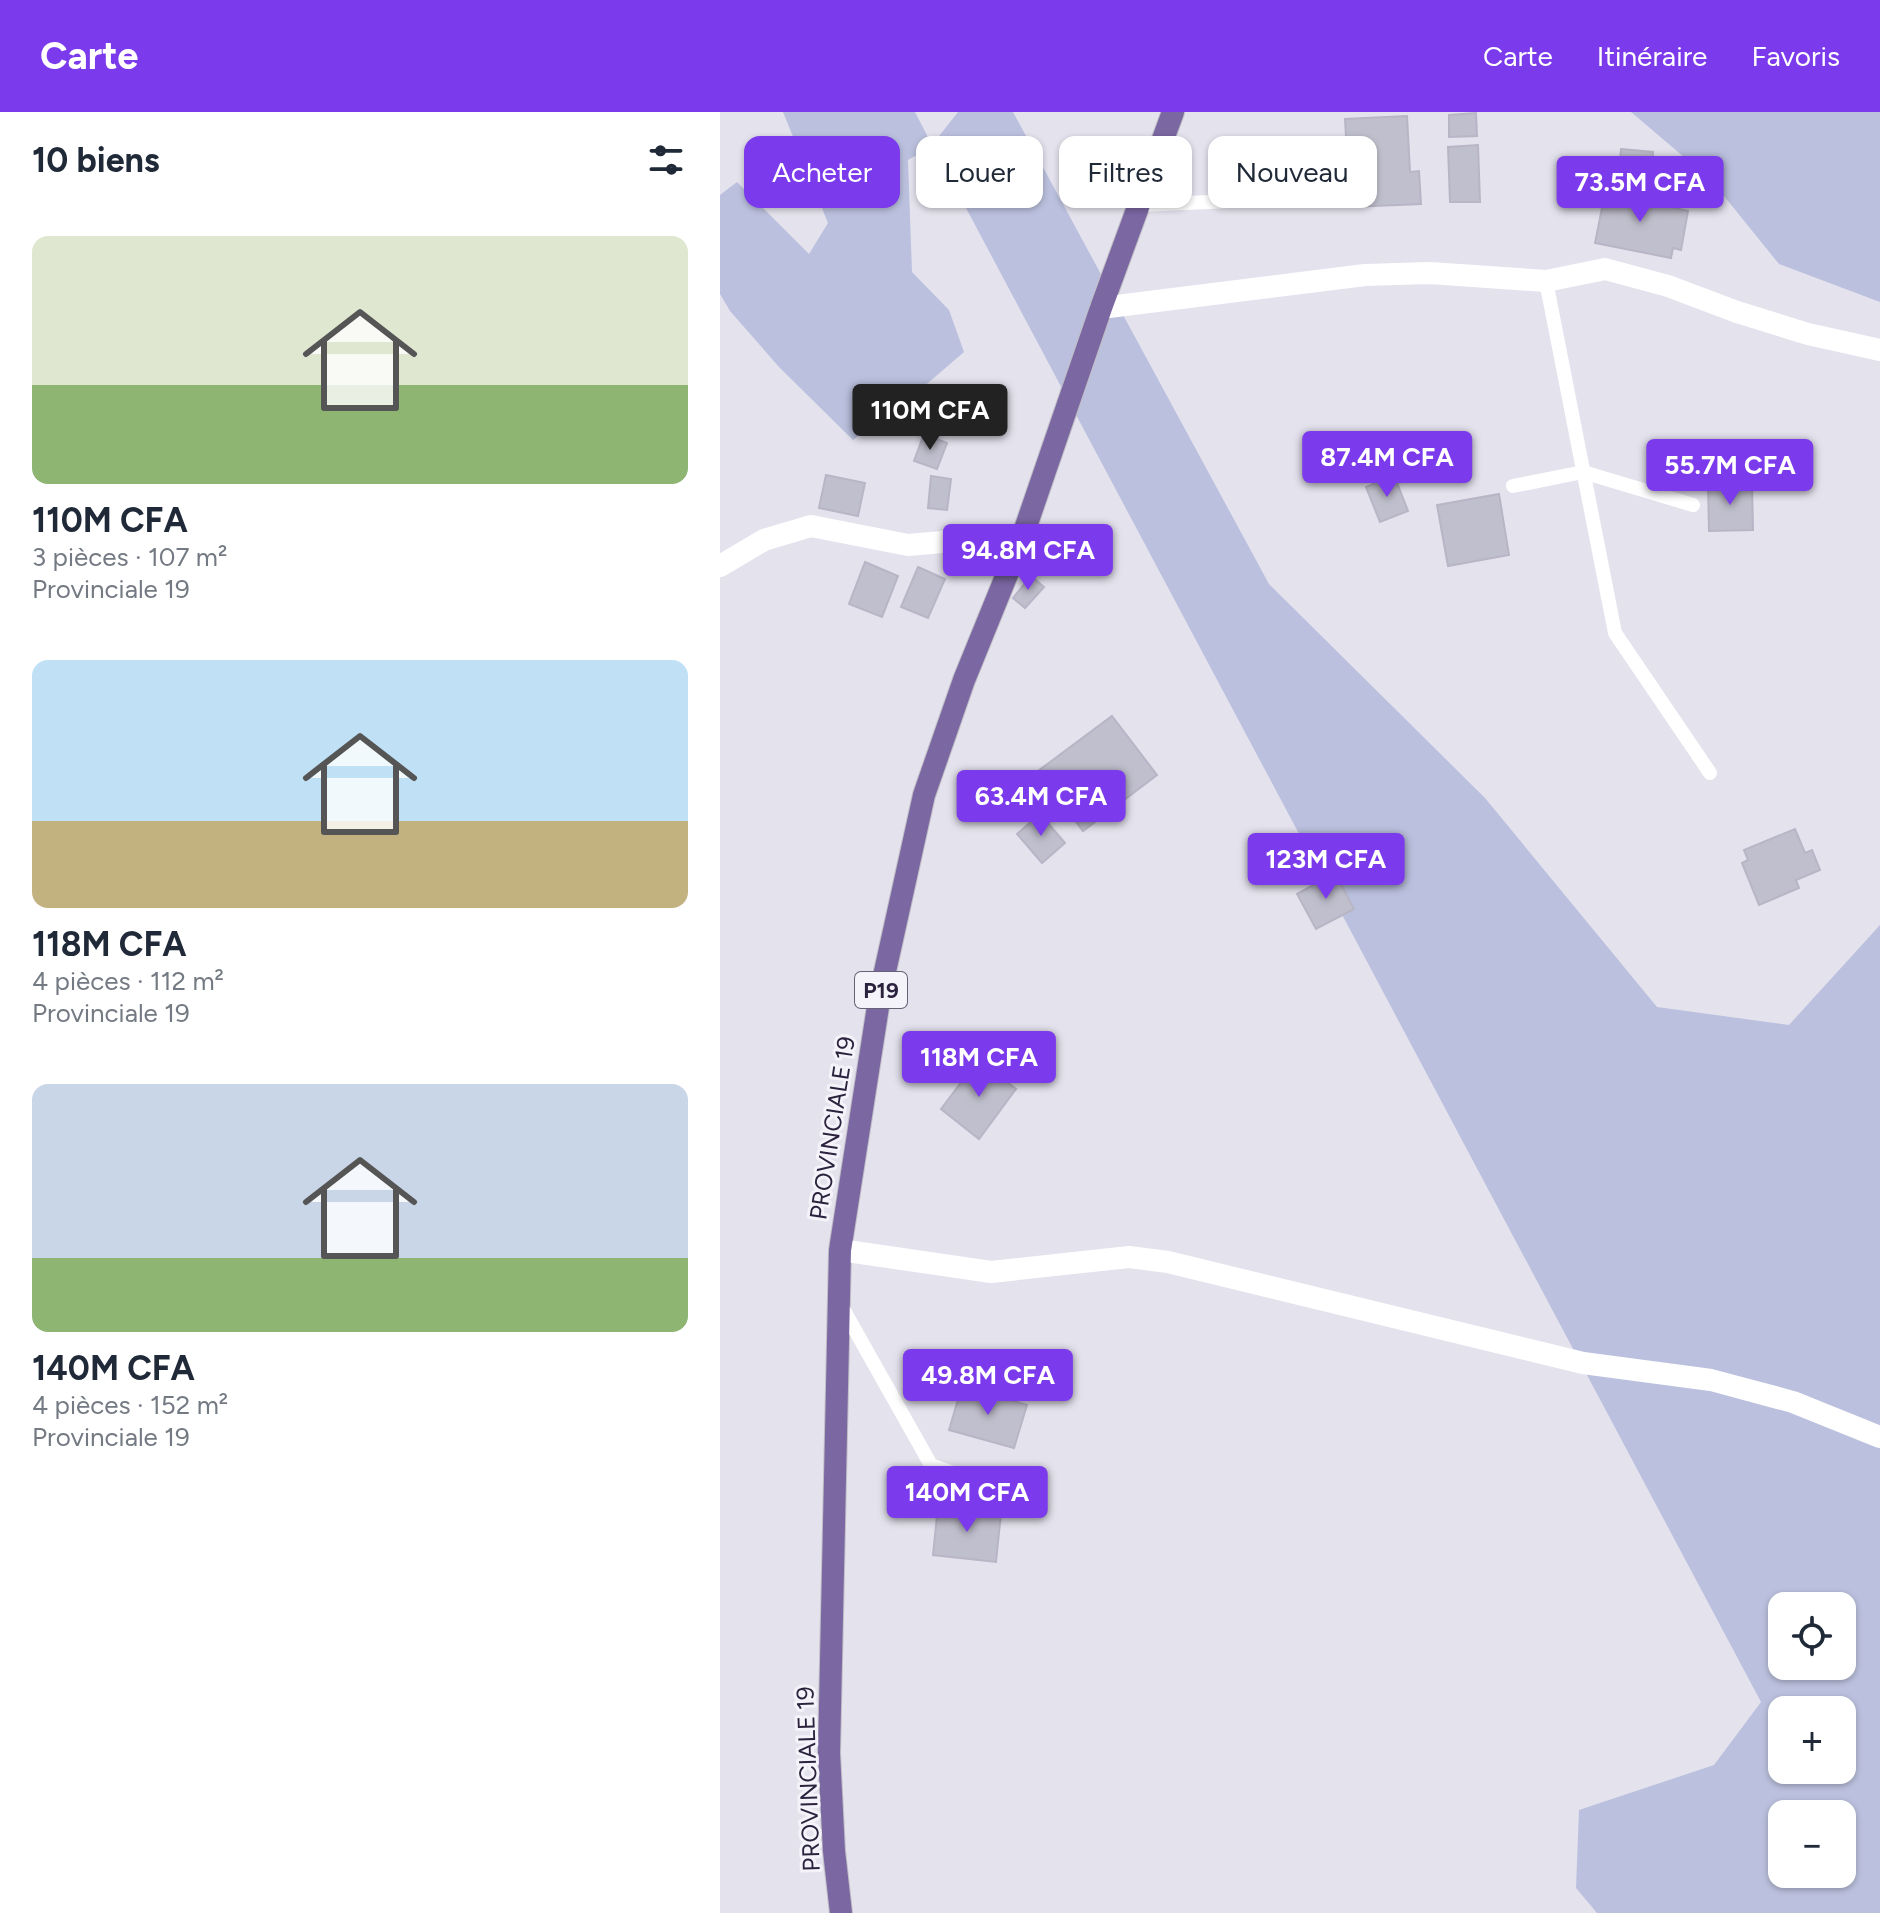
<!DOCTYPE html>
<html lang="fr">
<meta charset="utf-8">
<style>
body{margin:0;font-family:Figtree,sans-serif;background:#f6f6f7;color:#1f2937;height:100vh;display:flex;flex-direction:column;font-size:30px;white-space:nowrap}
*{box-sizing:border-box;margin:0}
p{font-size:26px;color:#747a83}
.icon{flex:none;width:44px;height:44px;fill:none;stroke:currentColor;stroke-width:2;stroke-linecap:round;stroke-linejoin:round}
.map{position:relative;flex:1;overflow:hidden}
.sheet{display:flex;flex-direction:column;background:#fff;width:720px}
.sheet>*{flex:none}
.hud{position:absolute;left:24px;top:24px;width:760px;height:72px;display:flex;gap:16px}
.fabs{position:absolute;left:1048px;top:1480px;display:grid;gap:16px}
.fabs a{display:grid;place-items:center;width:88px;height:88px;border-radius:16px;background:#fff;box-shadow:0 2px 6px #0004;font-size:40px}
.price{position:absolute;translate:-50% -68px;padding:0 18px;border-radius:8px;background:#7c3aed;color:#fff;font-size:26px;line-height:52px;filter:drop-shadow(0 2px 4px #0008)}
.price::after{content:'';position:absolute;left:50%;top:48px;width:24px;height:18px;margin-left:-12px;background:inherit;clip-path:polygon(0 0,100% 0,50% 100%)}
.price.selected{background:#222;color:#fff}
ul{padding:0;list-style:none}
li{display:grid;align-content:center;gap:16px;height:424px;padding:0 32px}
li span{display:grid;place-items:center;height:248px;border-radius:16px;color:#555}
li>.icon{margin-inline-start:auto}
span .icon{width:144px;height:144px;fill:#fffc;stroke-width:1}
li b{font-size:34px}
h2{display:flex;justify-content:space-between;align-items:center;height:96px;padding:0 32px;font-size:34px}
.tag{padding:0 28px;border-radius:16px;background:#fff;box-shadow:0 2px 6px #0004;font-size:28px;line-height:72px}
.tag.selected{background:#7c3aed;color:#fff}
header{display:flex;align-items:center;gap:48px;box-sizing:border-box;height:112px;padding:0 40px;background:#7c3aed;color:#fff}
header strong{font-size:38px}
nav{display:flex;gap:44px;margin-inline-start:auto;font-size:28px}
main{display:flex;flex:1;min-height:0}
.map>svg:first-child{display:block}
.green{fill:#bbc0de;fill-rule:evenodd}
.building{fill:#c0bfcd;stroke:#b8b5c6;stroke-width:2}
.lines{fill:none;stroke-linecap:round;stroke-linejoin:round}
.primary-casing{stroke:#bfbdc5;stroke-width:24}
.service{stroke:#fff;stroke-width:14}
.minor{stroke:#fff;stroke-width:22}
.tertiary{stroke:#fff;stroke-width:22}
.primary{stroke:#7b67a2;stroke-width:22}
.labels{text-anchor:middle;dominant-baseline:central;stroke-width:6;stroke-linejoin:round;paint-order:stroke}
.shield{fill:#f4f3f9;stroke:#676176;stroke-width:2}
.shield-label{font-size:22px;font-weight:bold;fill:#2b223e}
.street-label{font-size:24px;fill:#2b223e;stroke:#f4f3f9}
</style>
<header>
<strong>Carte</strong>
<nav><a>Carte</a><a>Itinéraire</a><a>Favoris</a></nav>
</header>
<main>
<section class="sheet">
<h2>10 biens<svg class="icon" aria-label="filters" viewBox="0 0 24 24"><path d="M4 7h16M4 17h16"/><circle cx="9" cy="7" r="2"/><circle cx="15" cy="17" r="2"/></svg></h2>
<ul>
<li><span style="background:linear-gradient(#dfe7d0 60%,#8fb573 0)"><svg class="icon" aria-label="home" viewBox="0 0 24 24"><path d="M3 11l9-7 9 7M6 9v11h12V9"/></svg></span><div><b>110M CFA</b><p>3 pièces · 107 m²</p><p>Provinciale 19</p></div></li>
<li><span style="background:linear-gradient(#bfe0f5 65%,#c2b280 0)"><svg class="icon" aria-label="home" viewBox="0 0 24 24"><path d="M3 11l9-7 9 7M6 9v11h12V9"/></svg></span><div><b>118M CFA</b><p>4 pièces · 112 m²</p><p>Provinciale 19</p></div></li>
<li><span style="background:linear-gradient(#c9d6e8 70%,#8fb573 0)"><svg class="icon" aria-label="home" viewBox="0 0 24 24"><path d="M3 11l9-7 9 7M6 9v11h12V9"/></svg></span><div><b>140M CFA</b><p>4 pièces · 152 m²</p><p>Provinciale 19</p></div></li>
</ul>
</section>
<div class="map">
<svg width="1160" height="1801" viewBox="0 0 1160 1801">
<rect width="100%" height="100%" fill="#e4e2ed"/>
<!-- green -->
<g class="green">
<path d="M63,0H195L212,33L238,0H293L549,472L765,686L937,895L1069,913L1160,813V1801H877L856,1776L859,1698L994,1653L1041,1590L213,34L188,48L192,160L229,198L244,240L208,271L133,328L59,255L10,199L0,182V83L17,70L89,142L108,111ZM1062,1494H1122V1554H1062ZM1062,1598H1122V1658H1062ZM1062,1702H1122V1762H1062Z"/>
<path d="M911,0H1160V190L1059,152L991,68Z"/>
</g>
<!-- building -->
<g class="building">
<path d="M756,1L757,24L729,25V3Z"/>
<path d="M687,4L690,60L699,59L701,92L630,95L625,7Z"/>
<path d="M758,33L760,90H730L728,35Z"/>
<path d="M901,37L933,40L931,65L899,62Z"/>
<path d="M886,76L942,87L941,93L968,99L961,138L953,136L951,146L875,131Z"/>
<path d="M204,322L227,331L217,357L194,349Z"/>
<path d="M106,363L145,371L138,404L99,396Z"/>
<path d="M674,363L688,399L660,410L646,375Z"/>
<path d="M211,364L231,367L227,398L208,396Z"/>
<path d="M988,371H1032L1033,418L989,419Z"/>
<path d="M779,382L789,443L728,454L717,393Z"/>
<path d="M145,450L178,464L162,505L129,492Z"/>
<path d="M198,455L225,467L208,506L181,495Z"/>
<path d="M311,464L324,475L305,496L293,486Z"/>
<path d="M392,604L437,663L363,719L318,659Z"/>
<path d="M320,702L345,731L322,751L297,722Z"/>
<path d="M1075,717L1085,741L1092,738L1100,758L1076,768L1079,776L1039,793L1022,751L1028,748L1024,738Z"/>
<path d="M615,761L634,797L596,817L577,782Z"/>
<path d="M258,948L296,977L259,1027L221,997Z"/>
<path d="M242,1274L307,1293L294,1336L229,1318Z"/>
<path d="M218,1394L281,1401L276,1450L213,1443Z"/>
</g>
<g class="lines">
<!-- primary casing -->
<g class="primary-casing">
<path id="primary" d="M121,1801L114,1739L109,1641L120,1138L160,882L204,683L244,568L303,423L381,196L453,0"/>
</g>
<!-- service -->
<g class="service">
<path d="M419,93L606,85"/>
<path d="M826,169L895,521L990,661"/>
<path d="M793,374L863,360L973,393"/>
<path d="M122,1195L211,1353L247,1366"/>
</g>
<!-- minor -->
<g class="minor">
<path d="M381,196L645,163L710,161L826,169L885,157L948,174L1017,200L1088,222L1160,238"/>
<path d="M120,1138L271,1160L409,1145L448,1150L863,1251L991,1268L1073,1290L1160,1325"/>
</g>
<!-- tertiary -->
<path class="tertiary" d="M0,454L44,428L91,414L188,433L303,423"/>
<!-- primary -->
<use href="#primary" class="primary"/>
</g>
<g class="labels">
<!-- shield labels -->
<rect class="shield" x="135" y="860" width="52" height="36" rx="6"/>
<g class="shield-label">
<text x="161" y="878">P19</text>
</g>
<!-- street labels -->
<g class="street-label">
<text transform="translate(112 1016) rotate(-81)">PROVINCIALE 19</text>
<text transform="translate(88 1667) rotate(-92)">PROVINCIALE 19</text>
</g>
</g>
</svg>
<div class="fabs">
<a><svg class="icon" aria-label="locate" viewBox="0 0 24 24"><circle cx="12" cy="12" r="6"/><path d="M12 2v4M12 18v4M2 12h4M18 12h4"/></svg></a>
<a>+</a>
<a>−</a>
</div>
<b class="price" style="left:920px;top:112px">73.5M CFA</b>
<b class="price selected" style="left:210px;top:340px">110M CFA</b>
<b class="price" style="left:667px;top:387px">87.4M CFA</b>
<b class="price" style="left:1010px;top:395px">55.7M CFA</b>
<b class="price" style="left:308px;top:480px">94.8M CFA</b>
<b class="price" style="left:321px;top:726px">63.4M CFA</b>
<b class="price" style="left:606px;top:789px">123M CFA</b>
<b class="price" style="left:259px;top:987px">118M CFA</b>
<b class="price" style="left:268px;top:1305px">49.8M CFA</b>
<b class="price" style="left:247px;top:1422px">140M CFA</b>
<div class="hud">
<a class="tag selected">Acheter</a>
<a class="tag">Louer</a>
<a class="tag">Filtres</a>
<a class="tag">Nouveau</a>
</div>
</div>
</main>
